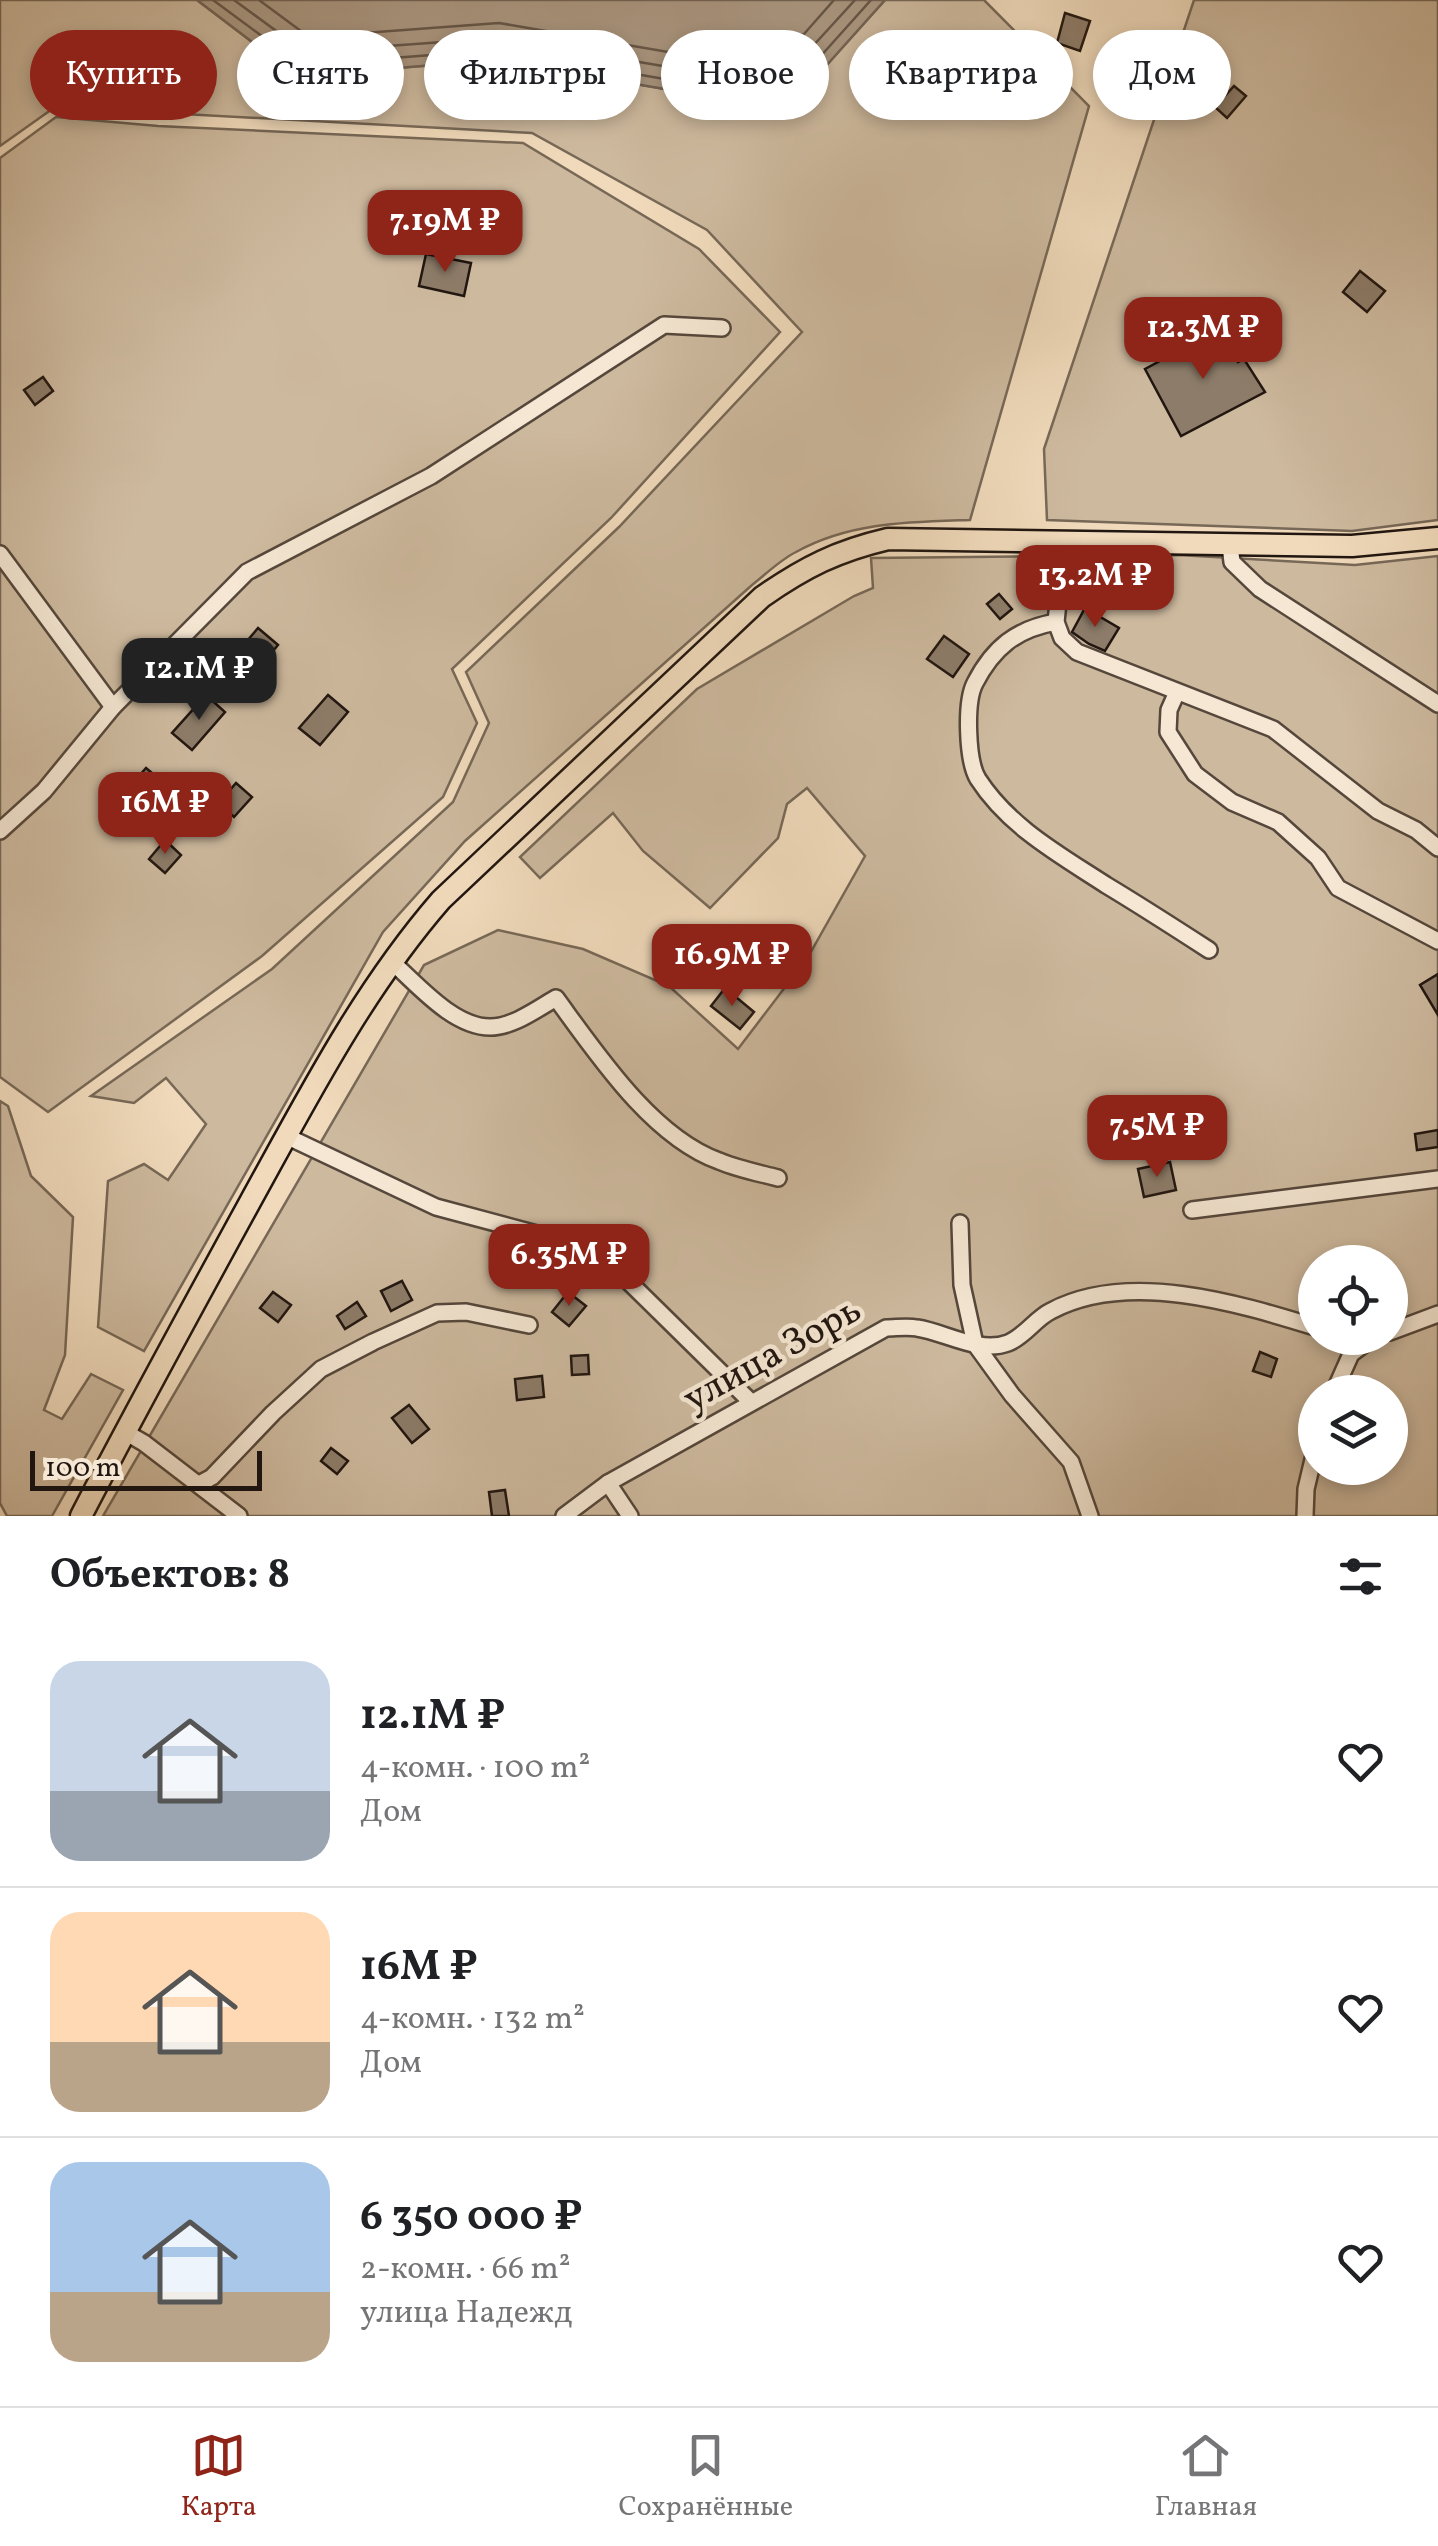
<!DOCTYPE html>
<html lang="ru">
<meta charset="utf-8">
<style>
body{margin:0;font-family:Vollkorn,serif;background:#f2f2f2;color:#202124;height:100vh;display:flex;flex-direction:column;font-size:38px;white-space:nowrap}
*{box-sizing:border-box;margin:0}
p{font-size:32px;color:#757577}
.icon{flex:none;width:55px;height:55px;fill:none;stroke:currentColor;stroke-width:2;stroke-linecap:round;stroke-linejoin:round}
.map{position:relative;height:1516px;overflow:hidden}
.panel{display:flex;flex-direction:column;background:#fff;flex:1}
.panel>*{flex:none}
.guide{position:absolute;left:30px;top:30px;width:1380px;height:90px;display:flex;gap:20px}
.fabs{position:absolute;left:1298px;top:1245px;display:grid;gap:20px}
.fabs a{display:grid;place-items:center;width:110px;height:110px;border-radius:50%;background:#fff;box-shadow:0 5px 15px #0003;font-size:50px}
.scale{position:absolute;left:30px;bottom:25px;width:232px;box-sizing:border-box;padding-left:10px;border:5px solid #211610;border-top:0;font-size:28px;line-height:35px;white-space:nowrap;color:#211610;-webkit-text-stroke:8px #f5e7d3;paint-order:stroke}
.price{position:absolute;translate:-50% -85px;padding:0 22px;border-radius:20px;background:#8f2418;color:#fff;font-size:32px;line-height:65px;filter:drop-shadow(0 2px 5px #0008)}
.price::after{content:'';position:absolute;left:50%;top:60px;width:30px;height:22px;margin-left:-15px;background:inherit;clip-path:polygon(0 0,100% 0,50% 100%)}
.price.on{background:#222;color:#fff}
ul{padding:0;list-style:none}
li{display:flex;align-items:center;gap:30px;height:250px;padding:0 50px}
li+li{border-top:2px solid #e0e0e0}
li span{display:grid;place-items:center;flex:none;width:280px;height:200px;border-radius:30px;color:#555}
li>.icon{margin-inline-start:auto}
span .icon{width:120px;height:120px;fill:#fffc;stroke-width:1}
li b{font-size:42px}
h2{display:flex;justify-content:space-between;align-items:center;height:120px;padding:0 50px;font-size:42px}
.tag{padding:0 35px;border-radius:45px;background:#fff;box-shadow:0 5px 15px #0003;font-size:35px;line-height:90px}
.tag.on{background:#8f2418;color:#fff}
.dock{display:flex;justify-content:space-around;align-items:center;height:140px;border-top:2px solid #e0e0e0;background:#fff;font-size:28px;color:#757577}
.dock a{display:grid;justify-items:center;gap:5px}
.dock .on{color:#8f2418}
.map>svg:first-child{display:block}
.green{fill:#cdb99e;stroke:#776857;stroke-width:2.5;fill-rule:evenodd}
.water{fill:#aa9781;stroke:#736354;stroke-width:2.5}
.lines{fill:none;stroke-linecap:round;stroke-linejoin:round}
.shore{stroke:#665648;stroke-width:2.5}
.building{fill:#8d7c69;stroke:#211610;stroke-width:2.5}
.minor-casing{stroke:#55473b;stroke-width:20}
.major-casing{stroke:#211610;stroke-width:25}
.minor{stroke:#f5e7d3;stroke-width:15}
.major{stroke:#f0dabb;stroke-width:20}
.labels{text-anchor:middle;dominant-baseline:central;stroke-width:9;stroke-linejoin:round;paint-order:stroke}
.street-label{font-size:38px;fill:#211610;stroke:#f5e7d3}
</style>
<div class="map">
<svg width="1438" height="1516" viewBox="0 0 1438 1516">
<rect width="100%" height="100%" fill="#f0dabb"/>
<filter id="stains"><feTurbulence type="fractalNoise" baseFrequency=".002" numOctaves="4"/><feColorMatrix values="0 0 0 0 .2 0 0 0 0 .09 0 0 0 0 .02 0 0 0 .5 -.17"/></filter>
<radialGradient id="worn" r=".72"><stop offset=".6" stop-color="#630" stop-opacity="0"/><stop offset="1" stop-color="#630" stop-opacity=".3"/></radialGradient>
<!-- green -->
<g class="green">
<path d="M0,0H197L297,76L497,60L705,96L825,67L885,0H984L1089,106L970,520C909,522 850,522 796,552C780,560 766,574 752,585L465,841L383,932L144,1351L98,1327L108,1181L144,1164L168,1180L206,1124L166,1078L134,1103L91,1096L272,969L453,802L489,723L466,672L619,527L802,332L707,230L532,133L55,107L0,146Z"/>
<path d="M1194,0H1438V520L1352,531L1047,520L1044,449Z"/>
<path d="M56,117L158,126L523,143L699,249L780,332L611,518L452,669L477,723L443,797L262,956L48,1112L0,1077V158Z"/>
<path d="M1178,555L1355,565L1438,556V1516H103L424,965L498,930L583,949L669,986L738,1049L808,957L865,856L807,788L787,804L778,838L710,908L643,851L613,813L540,878L520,857L697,689L854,596L873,588L871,558ZM1315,1262H1390V1338H1315ZM1315,1392H1390V1468H1315Z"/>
<path d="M0,1101L8,1106L31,1176L73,1217L65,1355L44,1410L62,1419L91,1374L123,1390L52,1516H7L0,1503Z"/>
</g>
<!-- water -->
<path class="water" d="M197,0H885L825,67L705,96L497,60L297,76Z"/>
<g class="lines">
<!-- shore -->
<g class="shore">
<path d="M213,0L301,65L497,50L705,86L819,58L871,0"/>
<path d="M234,0L305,52L498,38L704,73L812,47L855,0"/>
<path d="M259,0L309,37L499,23L703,58L804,34L834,0"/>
</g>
</g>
<!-- building -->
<g class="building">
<path d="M1065,13L1090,21L1080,51L1057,43Z"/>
<path d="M1234,86L1246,96L1227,118L1215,107Z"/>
<path d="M426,254L471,263L464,296L419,286Z"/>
<path d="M1360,271L1385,291L1367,312L1343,292Z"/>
<path d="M1220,329L1238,362L1244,359L1265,392L1181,436L1145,369Z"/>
<path d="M43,377L53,391L35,405L24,390Z"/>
<path d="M999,594L1012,609L1000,619L987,604Z"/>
<path d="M1085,608L1119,628L1105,651L1089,644L1072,632Z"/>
<path d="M258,628L278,645L246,683L226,666Z"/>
<path d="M944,636L969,654L953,677L927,659Z"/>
<path d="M206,695L225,712L192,750L172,733Z"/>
<path d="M328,695L348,712L320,745L299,728Z"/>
<path d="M146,768L165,784L131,823L112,807Z"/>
<path d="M236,783L252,797L234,817L219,803Z"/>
<path d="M165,840L181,855L165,873L149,859Z"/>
<path d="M1438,974V1015L1420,985Z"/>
<path d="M725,988L754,1012L740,1029L711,1006Z"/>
<path d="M1438,1130V1147L1417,1150L1415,1134Z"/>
<path d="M1170,1162L1176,1190L1144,1197L1138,1169Z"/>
<path d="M402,1281L412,1300L391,1311L381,1291Z"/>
<path d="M273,1292L291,1305L278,1322L260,1308Z"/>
<path d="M568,1292L586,1306L569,1326L552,1312Z"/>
<path d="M357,1302L366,1316L345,1329L337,1316Z"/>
<path d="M1260,1352L1277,1359L1271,1377L1253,1371Z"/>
<path d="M588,1355L589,1374L572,1375L571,1356Z"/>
<path d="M542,1376L544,1397L517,1400L515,1379Z"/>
<path d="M409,1405L429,1429L412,1443L392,1418Z"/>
<path d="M331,1448L348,1461L337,1474L321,1461Z"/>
<path d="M505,1490L509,1516H492L489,1492Z"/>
</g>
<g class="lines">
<!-- minor casing -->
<g class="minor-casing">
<g id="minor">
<path d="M1064,543L1056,622L1062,638L1077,652L1273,729L1378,811L1416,830L1438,848"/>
<path d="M1230,545L1232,562L1260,589L1438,704"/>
<path d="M0,554L113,707"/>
<path d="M1056,622C1016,629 993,648 975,683C965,702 967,761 978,779C1009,827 1060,855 1106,885C1141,906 1175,928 1209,950"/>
<path d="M1177,692L1169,710L1168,732L1195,774L1232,802L1278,822L1318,858L1338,888L1438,941"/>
<path d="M0,831L44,791L113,707L247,572L431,476L664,325L722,328"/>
<path d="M391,961C417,984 453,1027 490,1027C513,1027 537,1009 556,998C597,1054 652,1137 719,1161C738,1169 759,1173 778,1178"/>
<path d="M286,1136L436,1207L574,1244L627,1280L751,1402"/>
<path d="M1192,1210L1438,1179"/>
<path d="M960,1223L962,1285L975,1344L1012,1395L1071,1462L1090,1516"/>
<path d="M1390,1332L1438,1314"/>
<path d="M1334,1392L1351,1354L1371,1339"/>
<path d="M125,1432L144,1443L239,1516"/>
<path d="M608,1483L630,1516"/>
<path d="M199,1484L212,1477L273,1413L321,1369L373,1342L437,1313L466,1312L529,1325"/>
<path d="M564,1516L608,1483L886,1328C896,1328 907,1326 917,1328C945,1332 979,1354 1008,1343C1024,1337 1036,1318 1051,1311C1128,1270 1237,1303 1315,1327"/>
<path d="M1305,1516L1306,1489L1315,1451"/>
</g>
</g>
<!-- major casing -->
<g class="major-casing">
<path id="major" d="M81,1516C136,1410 193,1306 250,1202C308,1097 362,991 441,900L762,597C805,567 837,551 888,539L1352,546L1438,538"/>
</g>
<!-- minor -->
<use href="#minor" class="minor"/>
<!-- major -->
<use href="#major" class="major"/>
</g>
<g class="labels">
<!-- street labels -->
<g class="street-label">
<text transform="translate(773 1356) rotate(-29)">улица Зорь</text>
</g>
</g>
<rect width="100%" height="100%" filter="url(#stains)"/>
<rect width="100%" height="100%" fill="url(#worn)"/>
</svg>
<div class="fabs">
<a><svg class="icon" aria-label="locate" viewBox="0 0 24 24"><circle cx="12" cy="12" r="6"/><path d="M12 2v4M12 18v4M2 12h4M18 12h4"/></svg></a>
<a><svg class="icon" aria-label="layers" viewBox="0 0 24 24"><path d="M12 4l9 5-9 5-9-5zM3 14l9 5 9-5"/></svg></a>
</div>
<div class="scale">100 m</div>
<b class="price" style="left:445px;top:275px">7.19M ₽</b>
<b class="price" style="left:1203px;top:382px">12.3M ₽</b>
<b class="price" style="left:1095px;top:630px">13.2M ₽</b>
<b class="price on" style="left:199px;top:723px">12.1M ₽</b>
<b class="price" style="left:165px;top:857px">16M ₽</b>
<b class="price" style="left:732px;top:1009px">16.9M ₽</b>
<b class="price" style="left:1157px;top:1180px">7.5M ₽</b>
<b class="price" style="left:569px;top:1309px">6.35M ₽</b>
<div class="guide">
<a class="tag on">Купить</a>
<a class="tag">Снять</a>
<a class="tag">Фильтры</a>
<a class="tag">Новое</a>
<a class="tag">Квартира</a>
<a class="tag">Дом</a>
</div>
</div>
<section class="panel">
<h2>Объектов: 8<svg class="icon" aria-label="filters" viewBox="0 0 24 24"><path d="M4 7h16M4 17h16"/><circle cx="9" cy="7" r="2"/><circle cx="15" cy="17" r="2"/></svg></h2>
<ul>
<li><span style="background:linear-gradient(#c9d6e8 65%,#9aa5b1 0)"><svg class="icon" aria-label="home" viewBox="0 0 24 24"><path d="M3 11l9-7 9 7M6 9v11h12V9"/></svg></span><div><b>12.1M ₽</b><p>4-комн. · 100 m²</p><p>Дом</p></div><svg class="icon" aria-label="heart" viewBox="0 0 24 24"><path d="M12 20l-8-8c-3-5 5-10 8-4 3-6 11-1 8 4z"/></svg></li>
<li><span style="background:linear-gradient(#ffd9b3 65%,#b9a48a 0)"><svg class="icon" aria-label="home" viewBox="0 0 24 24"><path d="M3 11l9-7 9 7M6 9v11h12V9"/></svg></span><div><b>16M ₽</b><p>4-комн. · 132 m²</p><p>Дом</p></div><svg class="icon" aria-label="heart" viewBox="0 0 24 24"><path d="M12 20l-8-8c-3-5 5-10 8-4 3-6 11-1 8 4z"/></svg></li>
<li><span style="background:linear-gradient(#a9c7e8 65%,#b9a48a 0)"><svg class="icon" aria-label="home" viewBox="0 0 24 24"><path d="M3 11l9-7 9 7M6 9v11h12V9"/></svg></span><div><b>6 350 000 ₽</b><p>2-комн. · 66 m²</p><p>улица Надежд</p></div><svg class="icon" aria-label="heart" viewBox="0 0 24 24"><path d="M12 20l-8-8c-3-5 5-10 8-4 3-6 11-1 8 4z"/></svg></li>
</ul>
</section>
<nav class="dock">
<a class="on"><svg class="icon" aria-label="map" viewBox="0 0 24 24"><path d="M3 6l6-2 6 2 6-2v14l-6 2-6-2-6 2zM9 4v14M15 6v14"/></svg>Карта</a>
<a><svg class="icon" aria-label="saved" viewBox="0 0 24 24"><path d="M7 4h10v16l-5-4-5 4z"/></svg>Сохранённые</a>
<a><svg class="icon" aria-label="home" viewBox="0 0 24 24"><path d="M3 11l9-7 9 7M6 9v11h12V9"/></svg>Главная</a>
</nav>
